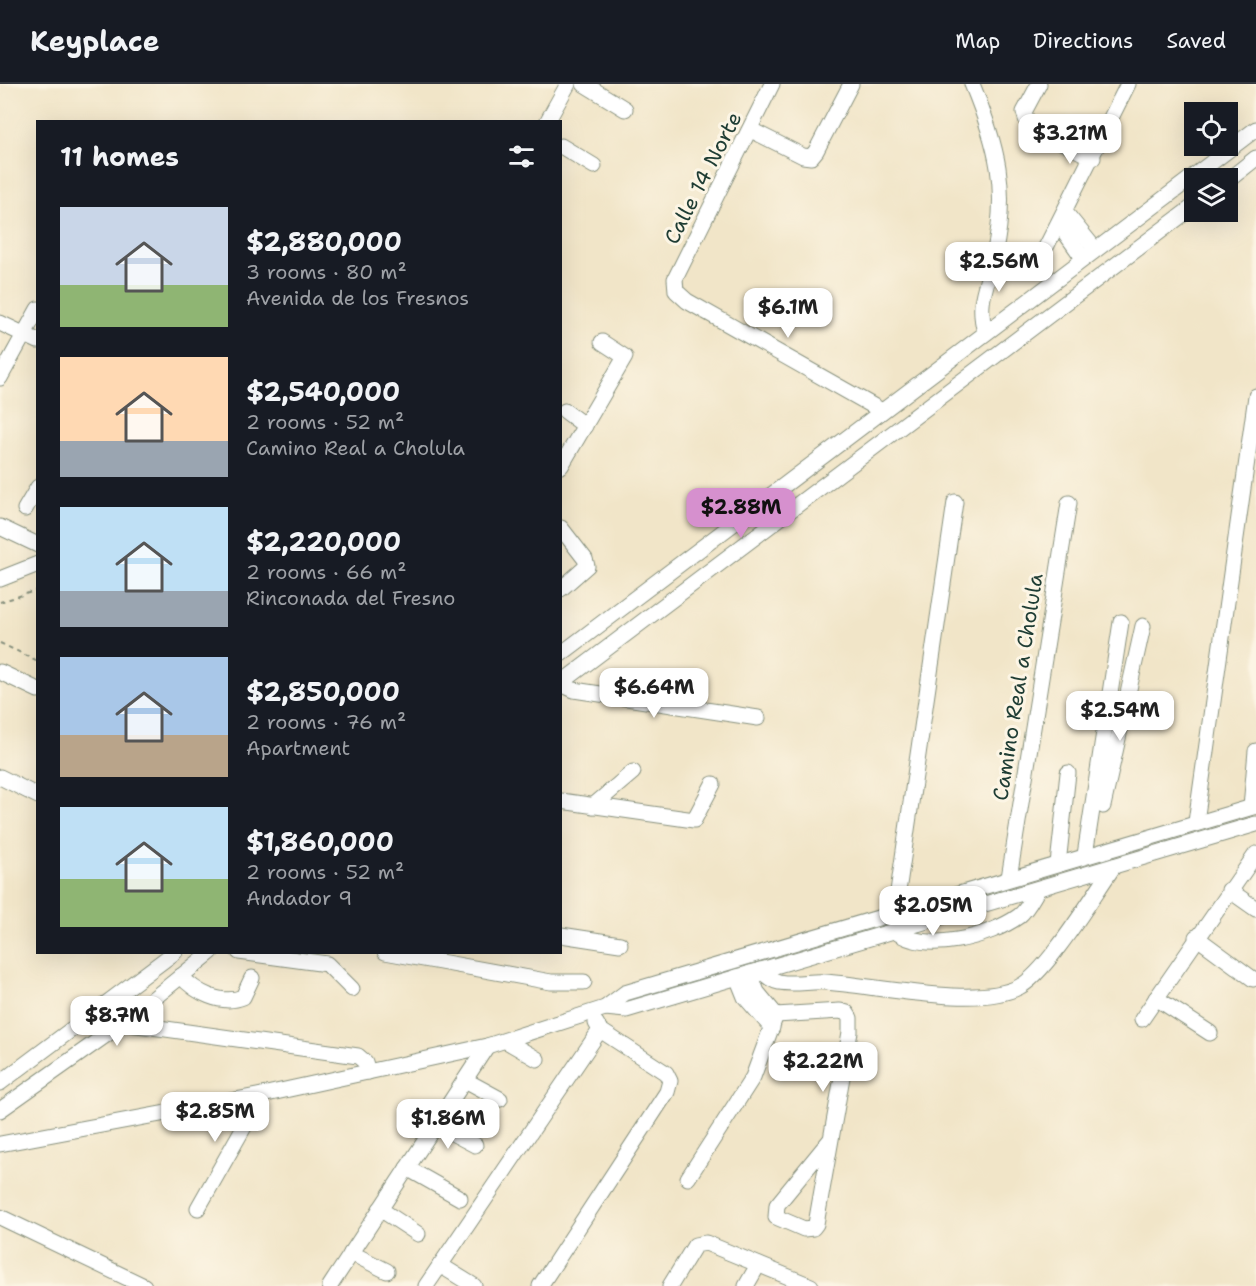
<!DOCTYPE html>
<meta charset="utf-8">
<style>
body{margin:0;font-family:"Shantell Sans",sans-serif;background:#20242c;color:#f1f3f6;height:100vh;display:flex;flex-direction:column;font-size:22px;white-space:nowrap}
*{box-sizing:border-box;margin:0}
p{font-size:20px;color:#9ea1a6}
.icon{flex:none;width:33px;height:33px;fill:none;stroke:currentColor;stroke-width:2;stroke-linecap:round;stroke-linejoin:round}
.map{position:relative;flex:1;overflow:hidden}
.sheet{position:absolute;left:36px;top:36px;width:526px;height:834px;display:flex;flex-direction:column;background:#171b24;border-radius:0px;box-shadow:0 6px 24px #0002}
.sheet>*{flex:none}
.controls{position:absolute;left:1184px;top:18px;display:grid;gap:12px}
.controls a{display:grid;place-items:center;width:54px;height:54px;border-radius:0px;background:#171b24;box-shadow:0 6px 24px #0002;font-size:30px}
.price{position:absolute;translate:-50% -51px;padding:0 14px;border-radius:12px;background:#fff;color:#222;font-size:20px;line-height:39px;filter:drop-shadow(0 2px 3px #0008)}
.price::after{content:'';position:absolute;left:50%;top:36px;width:18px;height:14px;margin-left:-9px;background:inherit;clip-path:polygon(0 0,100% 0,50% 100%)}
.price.on{background:#d690ce;color:#111}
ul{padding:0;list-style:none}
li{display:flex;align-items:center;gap:18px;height:150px;padding:0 24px}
li span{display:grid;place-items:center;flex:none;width:168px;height:120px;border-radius:0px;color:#555}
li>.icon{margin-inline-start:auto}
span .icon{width:72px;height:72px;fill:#fffc;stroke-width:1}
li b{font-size:26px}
h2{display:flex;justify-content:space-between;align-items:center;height:72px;padding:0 24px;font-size:26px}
header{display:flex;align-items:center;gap:36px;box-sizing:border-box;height:84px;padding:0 30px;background:#171b24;border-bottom:2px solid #363941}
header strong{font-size:28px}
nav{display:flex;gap:33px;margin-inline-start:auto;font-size:21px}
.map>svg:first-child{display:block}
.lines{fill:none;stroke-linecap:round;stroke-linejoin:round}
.minor-casing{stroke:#88917e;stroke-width:17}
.path{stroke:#88917e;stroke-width:2;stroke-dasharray:4.5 4.5;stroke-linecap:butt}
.minor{stroke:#fff;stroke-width:15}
.labels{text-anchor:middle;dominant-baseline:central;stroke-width:6;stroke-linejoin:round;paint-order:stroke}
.street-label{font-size:21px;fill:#1f3d34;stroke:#fcf5e5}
</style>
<header>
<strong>Keyplace</strong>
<nav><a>Map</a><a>Directions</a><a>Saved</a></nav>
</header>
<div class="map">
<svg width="1256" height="1202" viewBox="0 0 1256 1202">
<rect width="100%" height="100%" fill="#fcf5e5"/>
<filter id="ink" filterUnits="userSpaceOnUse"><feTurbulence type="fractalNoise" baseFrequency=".0167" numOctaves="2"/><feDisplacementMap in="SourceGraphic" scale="12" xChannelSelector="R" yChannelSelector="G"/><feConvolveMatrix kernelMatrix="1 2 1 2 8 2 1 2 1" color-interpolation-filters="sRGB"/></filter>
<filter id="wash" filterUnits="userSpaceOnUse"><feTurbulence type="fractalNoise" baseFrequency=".008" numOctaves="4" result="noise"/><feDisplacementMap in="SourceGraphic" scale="24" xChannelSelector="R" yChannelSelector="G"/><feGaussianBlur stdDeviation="1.35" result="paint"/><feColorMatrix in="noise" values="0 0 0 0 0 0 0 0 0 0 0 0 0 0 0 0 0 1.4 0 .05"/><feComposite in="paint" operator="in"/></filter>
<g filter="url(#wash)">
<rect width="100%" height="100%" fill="#f1e5c8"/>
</g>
<g filter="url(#ink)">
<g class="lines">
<!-- minor casing -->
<g class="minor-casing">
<g id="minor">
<path d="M584,0L625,25"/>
<path d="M772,0L675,195L676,207L687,217L882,327"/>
<path d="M972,0C997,61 1009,105 994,171C988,202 976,215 985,248"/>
<path d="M1039,0L1024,28L1028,41L1093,74"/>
<path d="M547,38L568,0"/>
<path d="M751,46L803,72L811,73L816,67L851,0"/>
<path d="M561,62L594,82"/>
<path d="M1227,97L1256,74"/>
<path d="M1065,128L1095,165"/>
<path d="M1059,140L1083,174"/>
<path d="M1040,175L1128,0"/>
<path d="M0,239L38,257"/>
<path d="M0,294L38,225"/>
<path d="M565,327L585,342"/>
<path d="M561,382L625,273L602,258"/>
<path d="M955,418L895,828V847C925,870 990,853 1019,832C1027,826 1033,813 1038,805"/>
<path d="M25,425L38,403"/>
<path d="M0,443L38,461"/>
<path d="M561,444L585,475L587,482L561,505"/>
<path d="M0,495L38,480"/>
<path d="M561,570L1256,45"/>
<path d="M0,588L38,606"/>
<path d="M561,599L1194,122"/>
<path d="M561,600L574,606L758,634"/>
<path d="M0,693L38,712"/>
<path d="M561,717L694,736L713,700"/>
<path d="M593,722L633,688"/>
<path d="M1103,722L1143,542"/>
<path d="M1251,723L1256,667"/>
<path d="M1196,738L1256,312"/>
<path d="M1085,771L1121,538"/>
<path d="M1058,780L1068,689"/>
<path d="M1009,794L1069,419"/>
<path d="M1229,806L1256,825"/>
<path d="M561,851L620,860"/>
<path d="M1196,853L1253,895"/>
<path d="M239,868L327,880L352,905"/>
<path d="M385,868L551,898H584"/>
<path d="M760,886C766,891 772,897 779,898C794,901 810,897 825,898C873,901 977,925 1019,903C1047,889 1094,810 1114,782"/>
<path d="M750,889L757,908L776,931"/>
<path d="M181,892C195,908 221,922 243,913L252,894"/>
<path d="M737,893L745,913L772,944"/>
<path d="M1156,914L1210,949"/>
<path d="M605,924L626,926L1256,740"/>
<path d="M776,931L840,927L847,929L850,934V948L816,1140L813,1144L804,1145L776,1133L777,1121L831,1055"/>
<path d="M1142,935L1256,770"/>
<path d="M123,939L358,972L365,978L368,988"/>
<path d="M506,957L537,975"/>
<path d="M465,996L500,1015"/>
<path d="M0,999L175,868"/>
<path d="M0,1026L123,939L211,868"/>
<path d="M437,1041L475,1061"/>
<path d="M0,1060L262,1011L487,962L605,924L625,909L1256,722"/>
<path d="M407,1084L460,1114"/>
<path d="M688,1094L753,993L776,931"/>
<path d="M198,1124L262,1011"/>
<path d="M380,1125L418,1150"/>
<path d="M0,1133L144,1202"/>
<path d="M351,1169L387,1187"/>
<path d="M440,1181L474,1202"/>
<path d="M330,1202L487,962"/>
<path d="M426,1202L600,946L596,939"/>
<path d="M540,1202L667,1008L670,997L666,989L600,946"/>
<path d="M670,1202L695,1161L706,1159L811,1202"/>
<path d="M746,1202L758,1181"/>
</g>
</g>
<!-- path -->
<g class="path">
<path d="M0,518L38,506"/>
<path d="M0,559L38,577"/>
</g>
<!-- minor -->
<use href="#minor" class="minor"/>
</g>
</g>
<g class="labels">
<!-- street labels -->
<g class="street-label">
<text transform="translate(703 94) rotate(-63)">Calle 14 Norte</text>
<text transform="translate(1018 603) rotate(-81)">Camino Real a Cholula</text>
</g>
</g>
</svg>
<div class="controls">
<a><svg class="icon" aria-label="locate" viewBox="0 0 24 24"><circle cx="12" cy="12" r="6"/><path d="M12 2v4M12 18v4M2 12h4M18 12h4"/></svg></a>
<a><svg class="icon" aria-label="layers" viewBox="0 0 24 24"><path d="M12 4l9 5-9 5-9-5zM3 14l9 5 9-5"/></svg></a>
</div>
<b class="price" style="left:1070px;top:81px">$3.21M</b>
<b class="price" style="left:999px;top:209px">$2.56M</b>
<b class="price" style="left:788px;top:255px">$6.1M</b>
<b class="price on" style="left:741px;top:455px">$2.88M</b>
<b class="price" style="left:654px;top:635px">$6.64M</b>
<b class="price" style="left:1120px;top:658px">$2.54M</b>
<b class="price" style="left:933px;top:853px">$2.05M</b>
<b class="price" style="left:117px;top:963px">$8.7M</b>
<b class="price" style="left:823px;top:1009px">$2.22M</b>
<b class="price" style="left:215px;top:1059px">$2.85M</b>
<b class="price" style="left:448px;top:1066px">$1.86M</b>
<section class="sheet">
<h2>11 homes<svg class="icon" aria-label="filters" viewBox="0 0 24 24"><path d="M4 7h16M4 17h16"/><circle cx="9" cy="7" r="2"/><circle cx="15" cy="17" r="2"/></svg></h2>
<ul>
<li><span style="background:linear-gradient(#c9d6e8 65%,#8fb573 0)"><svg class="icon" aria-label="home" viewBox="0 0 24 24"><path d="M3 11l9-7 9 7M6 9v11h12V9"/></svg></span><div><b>$2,880,000</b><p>3 rooms · 80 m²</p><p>Avenida de los Fresnos</p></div></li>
<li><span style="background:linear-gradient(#ffd9b3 70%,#9aa5b1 0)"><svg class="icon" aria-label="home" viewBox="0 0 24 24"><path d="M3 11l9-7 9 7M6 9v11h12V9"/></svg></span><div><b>$2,540,000</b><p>2 rooms · 52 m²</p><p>Camino Real a Cholula</p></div></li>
<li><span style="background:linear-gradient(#bfe0f5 70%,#9aa5b1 0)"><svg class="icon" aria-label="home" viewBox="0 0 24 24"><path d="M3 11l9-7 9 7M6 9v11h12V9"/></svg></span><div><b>$2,220,000</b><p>2 rooms · 66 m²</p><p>Rinconada del Fresno</p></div></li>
<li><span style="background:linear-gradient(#a9c7e8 65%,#b9a48a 0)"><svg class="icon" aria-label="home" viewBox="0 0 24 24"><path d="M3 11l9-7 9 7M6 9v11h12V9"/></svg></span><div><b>$2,850,000</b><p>2 rooms · 76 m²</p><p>Apartment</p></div></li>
<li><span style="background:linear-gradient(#bfe0f5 60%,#8fb573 0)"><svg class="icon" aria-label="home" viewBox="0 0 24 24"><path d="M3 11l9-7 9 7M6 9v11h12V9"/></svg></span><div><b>$1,860,000</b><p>2 rooms · 52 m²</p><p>Andador 9</p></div></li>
</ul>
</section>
</div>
